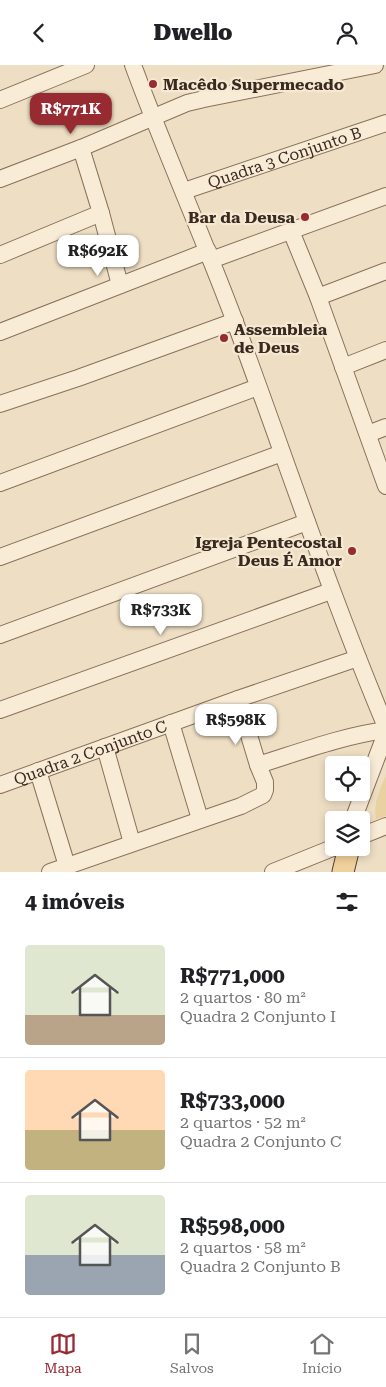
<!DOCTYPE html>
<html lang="pt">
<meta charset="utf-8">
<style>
body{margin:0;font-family:"Roboto Serif",serif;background:#f6f6f6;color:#202124;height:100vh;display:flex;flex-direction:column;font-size:19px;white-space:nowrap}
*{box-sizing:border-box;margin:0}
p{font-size:16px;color:#757577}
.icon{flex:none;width:28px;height:28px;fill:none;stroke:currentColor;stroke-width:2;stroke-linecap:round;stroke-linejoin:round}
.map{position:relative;height:807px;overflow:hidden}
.drawer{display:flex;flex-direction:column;background:#fff;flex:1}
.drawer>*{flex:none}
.fabs{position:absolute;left:325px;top:691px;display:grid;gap:10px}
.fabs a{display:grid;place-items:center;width:45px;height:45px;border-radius:5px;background:#fff;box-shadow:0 2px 8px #0003;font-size:25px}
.price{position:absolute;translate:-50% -42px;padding:0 11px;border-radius:10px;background:#fff;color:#222;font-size:16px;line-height:32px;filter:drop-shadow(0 1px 2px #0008)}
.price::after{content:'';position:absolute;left:50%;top:30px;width:15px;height:11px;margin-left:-8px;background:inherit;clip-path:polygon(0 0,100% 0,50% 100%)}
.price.on{background:#982a32;color:#fff}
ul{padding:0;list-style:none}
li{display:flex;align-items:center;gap:15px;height:125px;padding:0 25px}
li+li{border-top:1px solid #e0e0e0}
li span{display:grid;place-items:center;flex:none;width:140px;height:100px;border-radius:5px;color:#555}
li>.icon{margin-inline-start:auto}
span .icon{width:60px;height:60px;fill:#fffc;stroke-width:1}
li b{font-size:21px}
h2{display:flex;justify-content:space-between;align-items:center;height:60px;padding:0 25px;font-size:21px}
header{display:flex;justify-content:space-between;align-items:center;height:65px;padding:0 25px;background:#fff;font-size:22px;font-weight:800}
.dock{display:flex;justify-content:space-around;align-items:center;height:70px;border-top:1px solid #e0e0e0;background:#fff;font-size:14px;color:#757577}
.dock a{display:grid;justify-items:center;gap:2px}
.dock .on{color:#982a32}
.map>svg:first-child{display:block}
.sand{fill:#ead1a1}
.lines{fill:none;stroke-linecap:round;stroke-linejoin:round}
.minor-casing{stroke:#89705a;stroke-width:18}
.major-casing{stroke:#573e2e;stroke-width:23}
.minor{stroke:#f9ecd7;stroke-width:16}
.major{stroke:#f1d19b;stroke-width:21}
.poi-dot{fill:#982a32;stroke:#f6e9d3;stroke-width:2}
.labels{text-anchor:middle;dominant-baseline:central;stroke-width:4.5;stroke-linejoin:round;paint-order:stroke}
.poi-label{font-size:16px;font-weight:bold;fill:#39291e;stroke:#f6e9d3;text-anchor:start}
.street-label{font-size:16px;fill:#39291e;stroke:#f6e9d3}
</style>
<header><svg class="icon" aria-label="back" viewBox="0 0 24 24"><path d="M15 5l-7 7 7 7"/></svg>Dwello<svg class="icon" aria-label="person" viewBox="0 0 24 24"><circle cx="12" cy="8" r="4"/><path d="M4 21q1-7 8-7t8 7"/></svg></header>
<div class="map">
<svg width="386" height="807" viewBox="0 0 386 807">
<rect width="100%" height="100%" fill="#eedfc4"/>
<!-- sand -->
<path class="sand" d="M386,710V751L376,754C373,738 380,724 386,710Z"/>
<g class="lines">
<!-- minor casing -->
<g class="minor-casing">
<g id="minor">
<path d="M133,0C165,87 203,171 235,257C285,392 330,529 386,662"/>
<path d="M0,35L86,0"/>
<path d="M81,83L101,148L120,220"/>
<path d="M0,114L81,83L187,38L204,34L375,0"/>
<path id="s1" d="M184,126L386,58"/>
<path d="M291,166L318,232L386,421"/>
<path d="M0,190L101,148"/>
<path d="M211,195L386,131"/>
<path d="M318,232L386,206"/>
<path d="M0,267L208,186"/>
<path d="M343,302L386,285"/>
<path d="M0,339L78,313L235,256"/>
<path d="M368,369L386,362"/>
<path d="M0,418L258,322"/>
<path d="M0,492L282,388"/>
<path d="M0,570L307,457"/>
<path d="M0,645L331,526"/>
<path d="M171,658L200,754"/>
<path d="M105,682L132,778"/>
<path d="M258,700C300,687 342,671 386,665"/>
<path d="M38,706L67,801"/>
<path id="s2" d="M0,720L238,634L358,593"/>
<path d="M353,755L386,668"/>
<path d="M361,771L386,761"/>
<path d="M50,807L241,741L263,730L265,725V717L258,700L238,634"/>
<path d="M273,807L335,782"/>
</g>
</g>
<!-- major casing -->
<g class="major-casing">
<path id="major" d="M343,807L349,782"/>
</g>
<!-- minor -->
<use href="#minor" class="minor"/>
<!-- major -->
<use href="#major" class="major"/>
</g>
<!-- markers -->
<g class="poi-dot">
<circle cx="153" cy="19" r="5"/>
<circle cx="305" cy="152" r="5"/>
<circle cx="224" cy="273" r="5"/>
<circle cx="352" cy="486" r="5"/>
</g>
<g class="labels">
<!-- poi labels -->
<g class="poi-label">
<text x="163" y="19">Macêdo Supermecado</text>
<text x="295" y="152" text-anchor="end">Bar da Deusa</text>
<text x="234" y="264">Assembleia<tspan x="234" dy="18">de Deus</tspan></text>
<text x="342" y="477" text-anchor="end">Igreja Pentecostal<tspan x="342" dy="18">Deus É Amor</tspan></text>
</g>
<!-- street labels -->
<g class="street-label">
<text stroke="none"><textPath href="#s1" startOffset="106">Quadra 3 Conjunto B</textPath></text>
<text stroke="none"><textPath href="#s2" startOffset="96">Quadra 2 Conjunto C</textPath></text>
</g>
</g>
</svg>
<div class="fabs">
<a><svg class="icon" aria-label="locate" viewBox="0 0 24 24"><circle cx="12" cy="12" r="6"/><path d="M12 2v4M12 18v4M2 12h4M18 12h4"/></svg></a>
<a><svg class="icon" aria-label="layers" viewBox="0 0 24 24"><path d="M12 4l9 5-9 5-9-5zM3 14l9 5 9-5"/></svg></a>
</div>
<b class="price on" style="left:71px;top:70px">R$771K</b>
<b class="price" style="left:98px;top:212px">R$692K</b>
<b class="price" style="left:161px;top:571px">R$733K</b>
<b class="price" style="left:236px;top:681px">R$598K</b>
</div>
<section class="drawer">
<h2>4 imóveis<svg class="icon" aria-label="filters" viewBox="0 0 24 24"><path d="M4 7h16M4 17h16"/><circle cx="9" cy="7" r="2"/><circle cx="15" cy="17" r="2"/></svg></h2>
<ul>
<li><span style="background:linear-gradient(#dfe7d0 70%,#b9a48a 0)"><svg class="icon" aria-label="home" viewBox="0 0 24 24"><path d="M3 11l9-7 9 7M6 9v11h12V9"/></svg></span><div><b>R$771,000</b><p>2 quartos · 80 m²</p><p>Quadra 2 Conjunto I</p></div></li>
<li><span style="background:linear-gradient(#ffd9b3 60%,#c2b280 0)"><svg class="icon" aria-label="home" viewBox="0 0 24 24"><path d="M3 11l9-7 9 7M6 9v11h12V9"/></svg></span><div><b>R$733,000</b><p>2 quartos · 52 m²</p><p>Quadra 2 Conjunto C</p></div></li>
<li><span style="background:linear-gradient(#dfe7d0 60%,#9aa5b1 0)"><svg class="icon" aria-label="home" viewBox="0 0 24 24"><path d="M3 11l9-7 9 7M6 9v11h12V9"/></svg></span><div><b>R$598,000</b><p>2 quartos · 58 m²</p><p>Quadra 2 Conjunto B</p></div></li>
</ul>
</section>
<nav class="dock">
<a class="on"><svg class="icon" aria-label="map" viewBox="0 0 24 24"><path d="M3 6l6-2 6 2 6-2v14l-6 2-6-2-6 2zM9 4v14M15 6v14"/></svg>Mapa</a>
<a><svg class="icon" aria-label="saved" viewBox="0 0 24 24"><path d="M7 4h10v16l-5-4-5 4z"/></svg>Salvos</a>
<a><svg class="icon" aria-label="home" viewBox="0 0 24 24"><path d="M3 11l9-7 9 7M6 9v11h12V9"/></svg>Início</a>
</nav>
